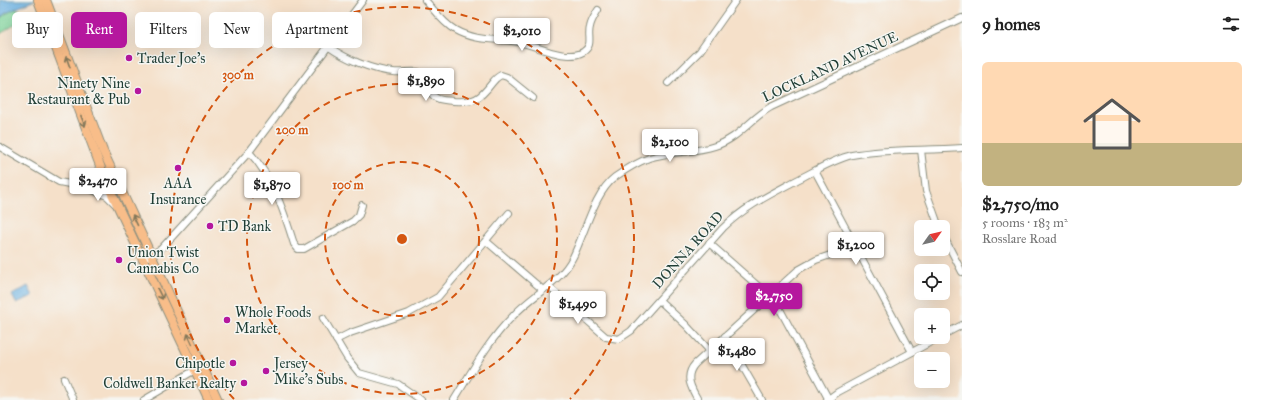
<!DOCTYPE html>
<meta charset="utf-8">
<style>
body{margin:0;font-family:"IM FELL Great Primer",serif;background:#f2f2f2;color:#222;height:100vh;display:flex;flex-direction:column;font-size:15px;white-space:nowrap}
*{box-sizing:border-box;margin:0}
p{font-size:13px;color:#767676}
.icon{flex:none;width:22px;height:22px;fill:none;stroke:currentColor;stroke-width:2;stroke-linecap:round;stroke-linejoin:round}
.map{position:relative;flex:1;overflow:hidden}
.panel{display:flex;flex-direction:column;background:#fff;width:300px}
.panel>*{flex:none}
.guide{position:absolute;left:12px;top:12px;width:380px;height:36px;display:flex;gap:8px}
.needle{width:26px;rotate:56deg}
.controls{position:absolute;left:914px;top:220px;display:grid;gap:8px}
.controls a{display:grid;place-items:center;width:36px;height:36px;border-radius:6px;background:#fff;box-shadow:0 4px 16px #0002;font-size:20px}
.price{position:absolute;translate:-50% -34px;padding:0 9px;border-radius:4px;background:#fff;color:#222;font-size:13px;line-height:26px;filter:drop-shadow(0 1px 2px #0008)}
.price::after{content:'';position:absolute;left:50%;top:24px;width:12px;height:9px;margin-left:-6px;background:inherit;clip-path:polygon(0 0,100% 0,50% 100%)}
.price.selected{background:#b5179e;color:#fff}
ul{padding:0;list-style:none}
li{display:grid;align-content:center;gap:8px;height:212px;padding:0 20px}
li+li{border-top:1px solid #e0e0e0}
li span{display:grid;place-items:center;height:124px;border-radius:6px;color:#555}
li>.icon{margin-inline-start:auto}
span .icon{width:72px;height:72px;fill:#fffc;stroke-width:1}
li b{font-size:17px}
h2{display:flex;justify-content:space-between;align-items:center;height:48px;padding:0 20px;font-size:17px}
.tag{padding:0 14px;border-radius:6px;background:#fff;box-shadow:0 4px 16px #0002;font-size:14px;line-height:36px}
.tag.selected{background:#b5179e;color:#fff}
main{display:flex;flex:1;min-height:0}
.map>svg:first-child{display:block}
.green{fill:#7ed69b;stroke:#4e8a68}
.water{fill:#6bb0e1;stroke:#45768a}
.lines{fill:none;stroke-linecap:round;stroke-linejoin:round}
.minor-casing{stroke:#8a8e7e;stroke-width:8}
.highway-casing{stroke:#8a8e7e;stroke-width:10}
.minor{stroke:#fff;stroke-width:6}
.highway{stroke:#f8bd89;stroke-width:8}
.oneway{stroke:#81775a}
.ring{fill:none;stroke:#d45610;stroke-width:2;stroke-dasharray:7 5}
.poi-dot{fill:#b5179e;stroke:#f6f6f2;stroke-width:1.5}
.labels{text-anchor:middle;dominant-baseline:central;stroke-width:3;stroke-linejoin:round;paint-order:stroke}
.poi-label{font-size:14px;fill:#1f3d34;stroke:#f6f6f2;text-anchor:start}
.street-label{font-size:14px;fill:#1f3d34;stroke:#f6f6f2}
.centre{fill:#d45610;stroke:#f6f6f2;stroke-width:2}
.ring-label{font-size:12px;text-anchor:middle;font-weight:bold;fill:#d45610;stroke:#f6f6f2;stroke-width:3;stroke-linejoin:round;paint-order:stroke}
</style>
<main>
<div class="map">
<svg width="962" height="400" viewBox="0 0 962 400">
<rect width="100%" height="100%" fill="#f6f6f2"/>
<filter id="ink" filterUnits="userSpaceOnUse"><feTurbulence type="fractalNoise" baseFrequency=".025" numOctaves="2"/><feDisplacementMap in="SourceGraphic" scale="8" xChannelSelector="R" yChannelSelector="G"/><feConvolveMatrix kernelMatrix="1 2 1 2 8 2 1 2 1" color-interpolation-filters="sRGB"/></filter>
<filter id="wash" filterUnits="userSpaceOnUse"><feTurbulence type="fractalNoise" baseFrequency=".012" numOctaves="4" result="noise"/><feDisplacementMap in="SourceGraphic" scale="16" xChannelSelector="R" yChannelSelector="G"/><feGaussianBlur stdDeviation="0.9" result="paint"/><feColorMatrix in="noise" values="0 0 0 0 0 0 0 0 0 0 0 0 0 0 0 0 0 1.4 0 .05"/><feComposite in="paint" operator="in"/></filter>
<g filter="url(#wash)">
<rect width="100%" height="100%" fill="#f5e0c9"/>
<!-- green -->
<path class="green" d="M14,9L20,10L22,16L19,22L0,34V18Z"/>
<!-- water -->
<g class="water">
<path d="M0,0H35L6,13L0,18Z"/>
<path d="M28,286L33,296L16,303L12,295Z"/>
</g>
</g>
<g filter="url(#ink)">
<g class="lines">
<!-- minor casing -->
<g class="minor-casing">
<g id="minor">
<path d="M425,0C435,11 443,23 455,30C476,42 496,38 518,42C536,45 566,62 583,52C594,45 587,36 590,27C591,21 595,15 598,10"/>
<path d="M329,47C346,59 372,70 393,72C401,73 410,71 418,72C427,78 426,91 435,97C440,101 447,100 453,101C475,102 479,100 492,83C495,79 497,77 501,75L507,77L533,98"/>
<path d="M668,83L700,51L736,0"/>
<path d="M0,147L59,182L85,187L107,196L115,204"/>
<path d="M921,150L926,191L939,227"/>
<path d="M249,152C273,177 284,212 294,244L298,249H304L353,221L359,215L362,205"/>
<path d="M815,171L912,352"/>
<path d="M85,187L97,176L99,166"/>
<path d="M943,235L962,272"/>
<path d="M486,241L543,290"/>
<path d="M709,243L776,302L829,400"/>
<path d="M144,259L161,249L249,152L363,0"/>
<path d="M548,286L606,337L619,339L631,331L723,228C744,207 771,194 797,180C815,171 832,160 852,155C888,148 926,151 962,148"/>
<path d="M659,300L686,325L709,350"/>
<path d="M323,318L347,358L359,373L398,384L421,400"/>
<path d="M943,335L962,325"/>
<path d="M725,336L762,400"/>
<path d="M336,340L350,333L409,313L438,297L509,213"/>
<path d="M64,379L73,400"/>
<path d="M144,400L195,370"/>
<path d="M454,400C472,371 488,341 513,316C532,295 560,283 573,257C585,233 594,193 615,177C625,170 638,162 649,158C671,151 694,153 715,146C738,139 751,118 771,107L962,18"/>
<path d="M698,400C691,388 684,376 695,364L798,270L816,260L856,246"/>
<path d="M827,400L838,392L940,337"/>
</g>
</g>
<!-- highway casing -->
<g class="highway-casing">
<g id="highway">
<path d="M38,0L105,179L209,400"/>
<path d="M46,0L103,151L218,400"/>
</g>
</g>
<!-- minor -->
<use href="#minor" class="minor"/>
<!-- highway -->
<use href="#highway" class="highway"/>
</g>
<!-- one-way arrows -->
<defs><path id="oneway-shaft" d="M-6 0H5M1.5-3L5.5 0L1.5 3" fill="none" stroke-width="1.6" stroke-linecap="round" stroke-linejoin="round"/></defs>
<g class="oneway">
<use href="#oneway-shaft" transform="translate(68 62) rotate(-110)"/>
<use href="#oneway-shaft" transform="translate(83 121) rotate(69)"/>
<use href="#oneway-shaft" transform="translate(135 220) rotate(-115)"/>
<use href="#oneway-shaft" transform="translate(160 294) rotate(64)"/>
<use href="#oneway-shaft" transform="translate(190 339) rotate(-115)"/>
</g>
</g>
<!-- distance rings -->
<g class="ring">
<circle cx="402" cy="239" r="77"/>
<circle cx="402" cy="239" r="155"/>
<path d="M234 399A232 232 0 1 1 570 399"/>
</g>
<!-- markers -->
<g class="poi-dot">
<circle cx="129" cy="58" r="4"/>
<circle cx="138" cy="91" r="4"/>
<circle cx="178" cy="168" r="4"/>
<circle cx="210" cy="226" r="4"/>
<circle cx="119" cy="260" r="4"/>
<circle cx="227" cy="320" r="4"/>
<circle cx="233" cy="363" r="4"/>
<circle cx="266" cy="371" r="4"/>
<circle cx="244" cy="383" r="4"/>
</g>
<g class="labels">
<!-- poi labels -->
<g class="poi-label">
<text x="137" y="58">Trader Joe's</text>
<text x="130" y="83" text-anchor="end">Ninety Nine<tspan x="130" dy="16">Restaurant &amp; Pub</tspan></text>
<text x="178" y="183" text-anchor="middle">AAA<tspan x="178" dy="16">Insurance</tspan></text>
<text x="218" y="226">TD Bank</text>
<text x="127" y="252">Union Twist<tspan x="127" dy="16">Cannabis Co</tspan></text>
<text x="235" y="312">Whole Foods<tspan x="235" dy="16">Market</tspan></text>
<text x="225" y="363" text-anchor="end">Chipotle</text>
<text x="274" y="363">Jersey<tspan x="274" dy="16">Mike's Subs</tspan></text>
<text x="236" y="383" text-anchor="end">Coldwell Banker Realty</text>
</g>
<!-- street labels -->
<g class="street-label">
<text transform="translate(830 67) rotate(-25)">LOCKLAND AVENUE</text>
<text transform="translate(688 250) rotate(-48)">DONNA ROAD</text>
</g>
</g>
<circle cx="402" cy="239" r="6" class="centre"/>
<g class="ring-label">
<text x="238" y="79">300 m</text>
<text x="292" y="134">200 m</text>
<text x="348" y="189">100 m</text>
</g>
</svg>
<div class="controls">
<a><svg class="needle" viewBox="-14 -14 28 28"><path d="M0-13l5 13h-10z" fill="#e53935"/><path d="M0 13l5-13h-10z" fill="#767676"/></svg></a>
<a><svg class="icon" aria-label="locate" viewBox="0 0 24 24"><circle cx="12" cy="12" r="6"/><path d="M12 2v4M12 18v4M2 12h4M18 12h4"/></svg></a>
<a>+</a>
<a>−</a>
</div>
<b class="price" style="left:522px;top:52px">$2,010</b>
<b class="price" style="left:426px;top:102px">$1,890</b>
<b class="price" style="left:670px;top:163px">$2,100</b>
<b class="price" style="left:98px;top:202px">$2,470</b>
<b class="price" style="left:272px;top:206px">$1,870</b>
<b class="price" style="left:856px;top:266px">$1,200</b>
<b class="price selected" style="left:774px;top:317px">$2,750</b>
<b class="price" style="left:578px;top:325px">$1,490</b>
<b class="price" style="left:737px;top:372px">$1,480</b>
<div class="guide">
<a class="tag">Buy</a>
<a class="tag selected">Rent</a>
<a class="tag">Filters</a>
<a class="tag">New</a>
<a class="tag">Apartment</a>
</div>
</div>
<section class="panel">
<h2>9 homes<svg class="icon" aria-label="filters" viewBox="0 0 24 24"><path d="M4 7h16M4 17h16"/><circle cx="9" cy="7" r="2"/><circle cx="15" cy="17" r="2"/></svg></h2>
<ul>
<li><span style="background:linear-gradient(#ffd9b3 65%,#c2b280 0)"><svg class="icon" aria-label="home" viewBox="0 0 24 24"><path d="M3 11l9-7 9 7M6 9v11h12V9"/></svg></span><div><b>$2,750/mo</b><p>5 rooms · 183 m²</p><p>Rosslare Road</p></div></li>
</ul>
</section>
</main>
